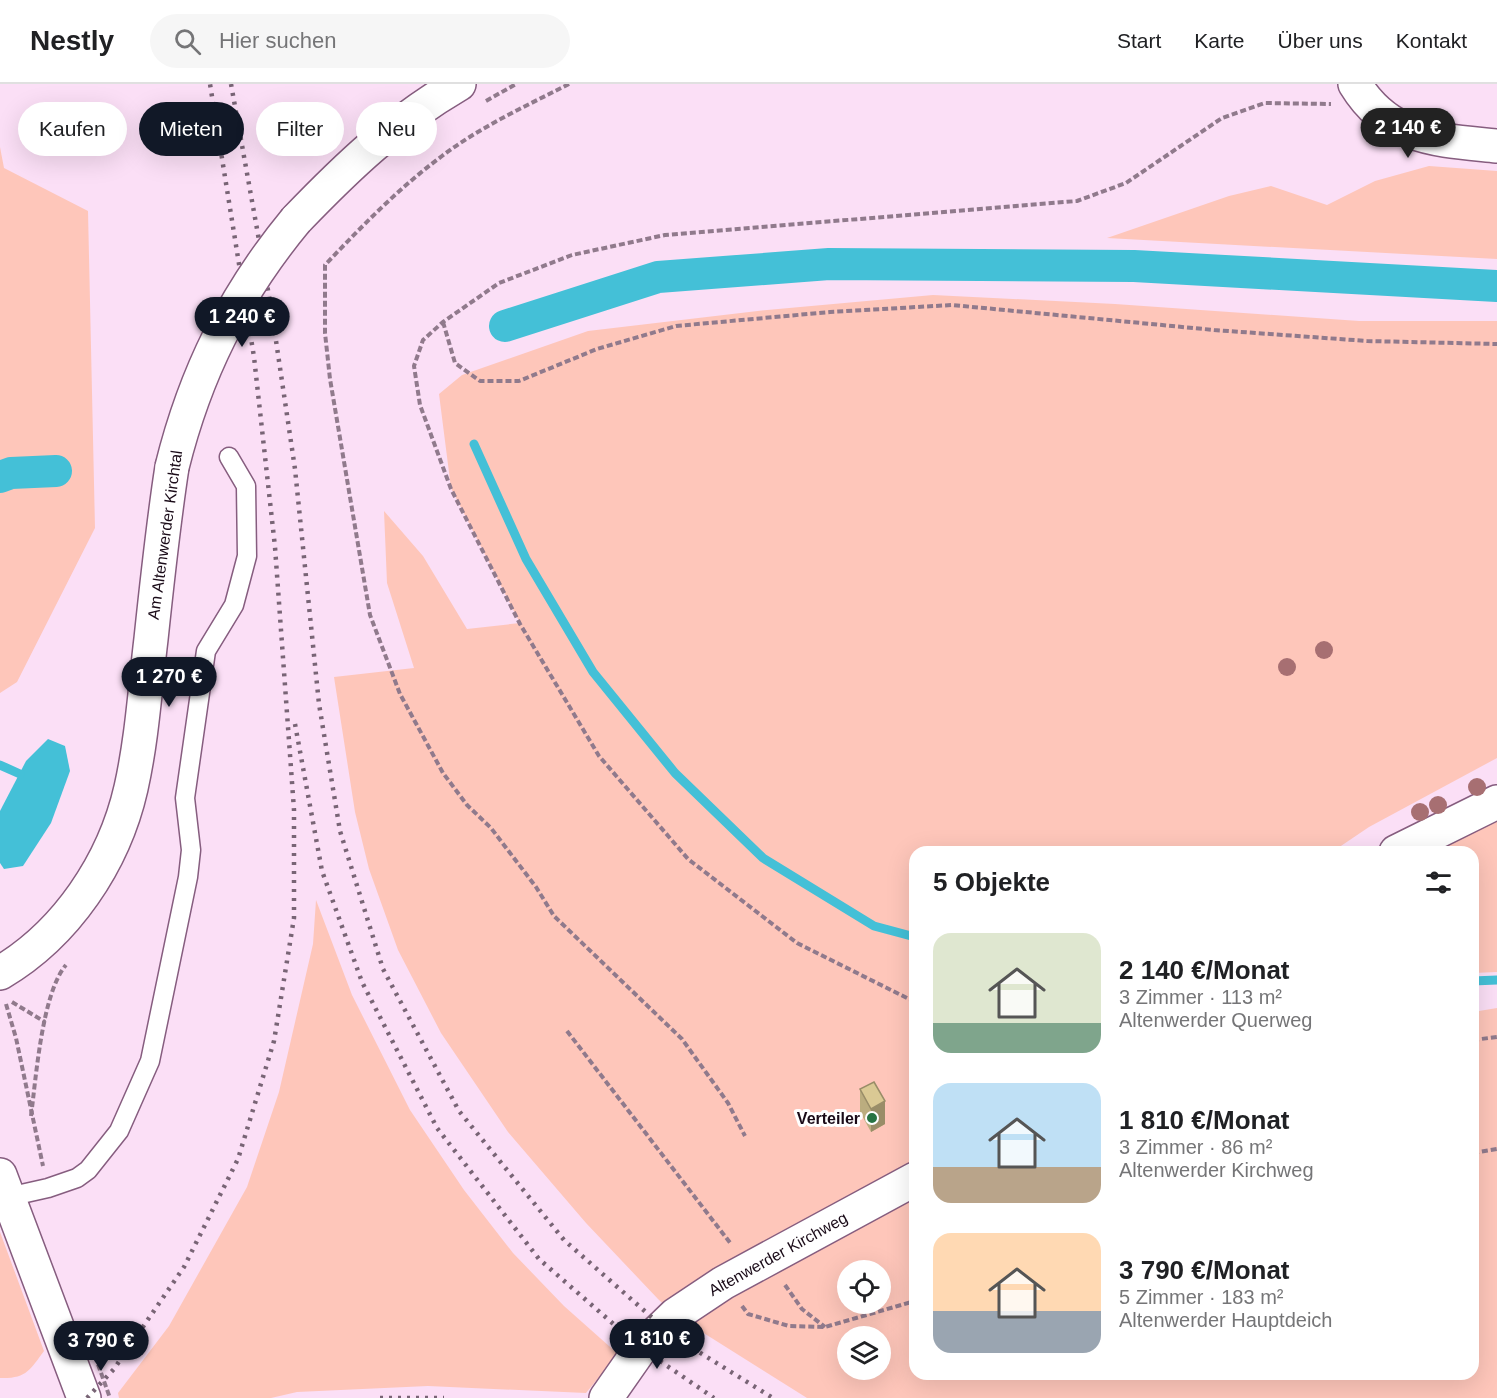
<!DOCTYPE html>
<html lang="de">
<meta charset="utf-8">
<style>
body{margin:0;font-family:Helvetica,sans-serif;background:#f6f6f6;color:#202124;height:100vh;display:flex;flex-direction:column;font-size:22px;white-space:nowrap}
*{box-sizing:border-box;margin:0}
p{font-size:20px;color:#757577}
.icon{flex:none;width:33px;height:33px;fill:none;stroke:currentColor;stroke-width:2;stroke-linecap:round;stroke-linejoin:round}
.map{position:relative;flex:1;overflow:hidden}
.sheet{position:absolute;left:909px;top:762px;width:570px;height:534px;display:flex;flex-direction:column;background:#fff;border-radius:18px;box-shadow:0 6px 24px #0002}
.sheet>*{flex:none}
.guide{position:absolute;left:18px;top:18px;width:570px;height:54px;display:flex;gap:12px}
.fabs{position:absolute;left:837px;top:1176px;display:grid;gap:12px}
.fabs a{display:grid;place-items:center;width:54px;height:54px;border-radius:50%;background:#fff;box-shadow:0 6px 24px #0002;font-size:30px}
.price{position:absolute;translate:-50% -51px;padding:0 14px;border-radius:21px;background:#111827;color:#fff;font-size:20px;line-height:39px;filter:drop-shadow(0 2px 3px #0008)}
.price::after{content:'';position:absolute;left:50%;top:36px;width:18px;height:14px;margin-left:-9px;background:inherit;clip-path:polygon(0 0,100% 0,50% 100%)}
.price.selected{background:#222;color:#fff}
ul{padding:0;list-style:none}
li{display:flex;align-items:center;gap:18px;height:150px;padding:0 24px}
li span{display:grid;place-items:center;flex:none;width:168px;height:120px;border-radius:18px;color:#555}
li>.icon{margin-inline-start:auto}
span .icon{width:72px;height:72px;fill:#fffc;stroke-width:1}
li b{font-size:26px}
h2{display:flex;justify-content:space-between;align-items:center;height:72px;padding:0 24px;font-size:26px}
.tag{padding:0 21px;border-radius:27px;background:#fff;box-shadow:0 6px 24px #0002;font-size:21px;line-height:54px}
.tag.selected{background:#111827;color:#fff}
header{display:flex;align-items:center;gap:36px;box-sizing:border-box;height:84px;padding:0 30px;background:#fff;border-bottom:2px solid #e0e0e0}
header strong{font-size:28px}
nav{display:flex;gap:33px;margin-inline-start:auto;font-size:21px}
.search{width:420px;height:54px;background:#f6f6f6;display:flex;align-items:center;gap:15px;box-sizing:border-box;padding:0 21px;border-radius:33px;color:#757577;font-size:22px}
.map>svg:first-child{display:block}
.green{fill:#fec6ba;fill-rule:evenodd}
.water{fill:#44c0d7}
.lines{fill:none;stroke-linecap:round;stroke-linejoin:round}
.stream{stroke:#44c0d7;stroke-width:9}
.canal{stroke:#44c0d7;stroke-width:32}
.service-casing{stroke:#865d7f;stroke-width:21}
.minor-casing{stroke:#865d7f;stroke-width:36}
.path{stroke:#907a8c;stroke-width:4;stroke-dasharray:6 3;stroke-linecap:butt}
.service{stroke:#fff;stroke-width:18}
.minor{stroke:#fff;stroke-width:33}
.rail{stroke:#786475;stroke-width:4.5;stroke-dasharray:3 6;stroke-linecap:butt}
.minor-bridge-casing{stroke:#865d7f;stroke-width:36;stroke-linecap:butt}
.path-bridge{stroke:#907a8c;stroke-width:4;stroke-dasharray:6 3;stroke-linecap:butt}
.minor-bridge{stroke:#fff;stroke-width:33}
.tree{fill:#a76f72}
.wall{fill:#bbad7f}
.shaded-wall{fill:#998d68}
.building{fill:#dac994;stroke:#998d68;stroke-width:1.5}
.poi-dot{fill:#267343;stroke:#fff;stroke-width:2}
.labels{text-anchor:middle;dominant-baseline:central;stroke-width:6;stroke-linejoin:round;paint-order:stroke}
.street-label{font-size:16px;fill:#1a0b18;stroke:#fff}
.poi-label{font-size:16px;font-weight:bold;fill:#1a0b18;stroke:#fff;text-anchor:end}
</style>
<header>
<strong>Nestly</strong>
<div class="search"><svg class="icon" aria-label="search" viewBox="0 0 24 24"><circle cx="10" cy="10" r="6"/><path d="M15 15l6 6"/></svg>Hier suchen</div>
<nav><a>Start</a><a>Karte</a><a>Über uns</a><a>Kontakt</a></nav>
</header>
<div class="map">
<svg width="1497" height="1314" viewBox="0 0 1497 1314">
<rect width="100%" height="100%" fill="#fbdff6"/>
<!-- green -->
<g class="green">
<path d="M0,63L4,84L88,127L95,444L17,598L0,609Z"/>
<path d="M1429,82L1497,87V175L1107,154L1229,112L1271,102L1327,121L1375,97Z"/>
<path d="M933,211L1115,220L1359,237H1497V674L1369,743L1332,768H915V1290H1473V928L1497,924V1314H807L675,1231L658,1215L586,1139L508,1048L441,949L398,866L369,785L355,728L334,593L414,584L387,499L384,427L423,472L467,545L520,539L451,404L439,310L462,291L588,247L767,226ZM848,1186H880V1220H848ZM848,1252H880V1286H848Z"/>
<path d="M1497,727V888L1473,889V768H1420Z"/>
<path d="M316,816L352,911L410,1026L464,1106L513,1169L564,1222L618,1270L586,1309L428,1302L297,1308L271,1314H119L118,1309L169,1242L247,1103L279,1008L313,860Z"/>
<path d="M0,1148L44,1267C30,1286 26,1295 0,1294Z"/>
</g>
<!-- water -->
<path class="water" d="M48,655L65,662L70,687L51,739L23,782L4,785L0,779V727L26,677Z"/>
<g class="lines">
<!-- stream -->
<g class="stream">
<path d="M474,360L526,475L593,588L675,689L763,774L874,842L915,853"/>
<path d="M0,681L20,690"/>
<path d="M1473,897L1497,896"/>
</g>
<!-- canal -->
<g class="canal">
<path d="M505,242L658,193L829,180L1134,182L1497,202"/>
<path d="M0,393L11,389L56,387"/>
</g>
<!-- service casing -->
<g class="service-casing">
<path id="service" d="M8,1113L48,1104L77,1094L88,1086L119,1047L150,977L188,793L191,766L185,714L206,567L234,521L247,472L246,402L229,373"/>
</g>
<!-- minor casing -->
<g class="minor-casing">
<g id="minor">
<path d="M1355,0C1389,56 1439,56 1497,62"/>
<path d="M296,136C348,82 394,38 459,0"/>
<path d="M1396,768L1497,718"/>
<path d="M0,889C66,850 114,779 131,704C142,655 145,605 151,555C157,498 163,441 172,383"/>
<path d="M0,1091L84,1314"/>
<path d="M606,1314L641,1264L675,1231L723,1199L915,1095"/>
</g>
</g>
<!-- path -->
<g class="path">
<path d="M569,0C526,22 480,43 442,72C399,104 362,142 325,181V249L330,295L370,531L400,610L443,689L467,721L491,744L536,803L554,832L682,955L728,1019L745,1052"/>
<path d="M486,17L516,0"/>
<path d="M443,238L455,279L480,297H519L597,265L676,242L830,228L952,221L1214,246L1367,257L1497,260"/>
<path d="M12,918L45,938"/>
<path d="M915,918L797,859L688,775L599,672L520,540L451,405L420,321L414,282L423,256L443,238L499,199L572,171L665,151L1077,117L1126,99L1222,34L1265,19L1331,20"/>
<path d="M6,920L16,954L43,1082"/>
<path d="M567,947L731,1160"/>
<path d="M1473,956L1497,953"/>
<path d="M31,1032C36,994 42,909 66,881"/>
<path d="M1473,1069L1497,1065"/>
<path d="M785,1201L802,1225L825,1243"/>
<path d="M742,1222L748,1230L789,1242L825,1243L915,1217"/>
</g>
<!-- service -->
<use href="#service" class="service"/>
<!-- minor -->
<use href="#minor" class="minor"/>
<!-- rail -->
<g class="rail">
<path d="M231,0L271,223L295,385L319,620L340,747L383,885L459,1027L564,1156L673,1252L773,1314"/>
<path d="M295,640L322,787L362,898L437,1044L539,1175L641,1264L714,1314"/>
<path d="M87,1314L114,1285L184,1183L238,1075L274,957L294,834V726L275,463L254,273L210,0"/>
<path d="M380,1314H444"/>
</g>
<!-- minor-bridge casing -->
<g class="minor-bridge-casing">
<path id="minor-bridge" d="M172,383C195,290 234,211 296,136"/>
</g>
<!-- path-bridge -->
<path class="path-bridge" d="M95,1272L110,1314"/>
<!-- minor-bridge -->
<use href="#minor-bridge" class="minor-bridge"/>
</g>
<!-- trees -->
<g class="tree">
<circle cx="1324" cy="566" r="9"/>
<circle cx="1287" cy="583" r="9"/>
<circle cx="1477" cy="703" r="9"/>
<circle cx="1438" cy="721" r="9"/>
<circle cx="1420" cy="728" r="9"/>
</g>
<!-- wall -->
<path class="wall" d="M860,1005L885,1040L871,1048L860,1028Z"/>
<!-- shaded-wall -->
<path class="shaded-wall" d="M885,1017V1040L871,1048V1025Z"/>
<!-- building -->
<path class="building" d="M874,998L885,1017L871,1025L860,1005Z"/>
<!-- markers -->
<circle class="poi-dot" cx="872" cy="1034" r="6"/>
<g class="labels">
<!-- street labels -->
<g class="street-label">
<text transform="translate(165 451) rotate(-82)">Am Altenwerder Kirchtal</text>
<text transform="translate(778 1170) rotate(-29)">Altenwerder Kirchweg</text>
</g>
<!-- poi labels -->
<g class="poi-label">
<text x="860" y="1034">Verteiler</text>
</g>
</g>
</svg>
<div class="fabs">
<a><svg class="icon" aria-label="locate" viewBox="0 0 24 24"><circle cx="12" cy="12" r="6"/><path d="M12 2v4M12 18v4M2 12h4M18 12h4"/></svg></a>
<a><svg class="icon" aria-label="layers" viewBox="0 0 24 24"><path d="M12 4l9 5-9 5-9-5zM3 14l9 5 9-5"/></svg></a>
</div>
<b class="price selected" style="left:1408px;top:75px">2 140 €</b>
<b class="price" style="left:242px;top:264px">1 240 €</b>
<b class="price" style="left:169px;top:624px">1 270 €</b>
<b class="price" style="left:657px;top:1286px">1 810 €</b>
<b class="price" style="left:101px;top:1288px">3 790 €</b>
<div class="guide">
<a class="tag">Kaufen</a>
<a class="tag selected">Mieten</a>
<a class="tag">Filter</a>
<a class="tag">Neu</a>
</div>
<section class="sheet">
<h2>5 Objekte<svg class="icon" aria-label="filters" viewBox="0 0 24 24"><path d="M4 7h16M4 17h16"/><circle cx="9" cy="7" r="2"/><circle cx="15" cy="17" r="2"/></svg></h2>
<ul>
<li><span style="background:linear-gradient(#dfe7d0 75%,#7fa58c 0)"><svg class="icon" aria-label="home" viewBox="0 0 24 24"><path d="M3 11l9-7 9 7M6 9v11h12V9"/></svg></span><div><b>2 140 €/Monat</b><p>3 Zimmer · 113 m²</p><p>Altenwerder Querweg</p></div></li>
<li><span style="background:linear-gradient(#bfe0f5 70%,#b9a48a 0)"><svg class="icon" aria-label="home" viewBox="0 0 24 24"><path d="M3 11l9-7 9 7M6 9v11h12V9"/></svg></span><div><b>1 810 €/Monat</b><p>3 Zimmer · 86 m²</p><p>Altenwerder Kirchweg</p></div></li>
<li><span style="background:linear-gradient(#ffd9b3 65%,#9aa5b1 0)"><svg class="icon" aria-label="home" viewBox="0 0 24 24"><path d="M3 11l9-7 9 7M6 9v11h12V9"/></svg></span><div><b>3 790 €/Monat</b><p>5 Zimmer · 183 m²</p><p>Altenwerder Hauptdeich</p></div></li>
</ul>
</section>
</div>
